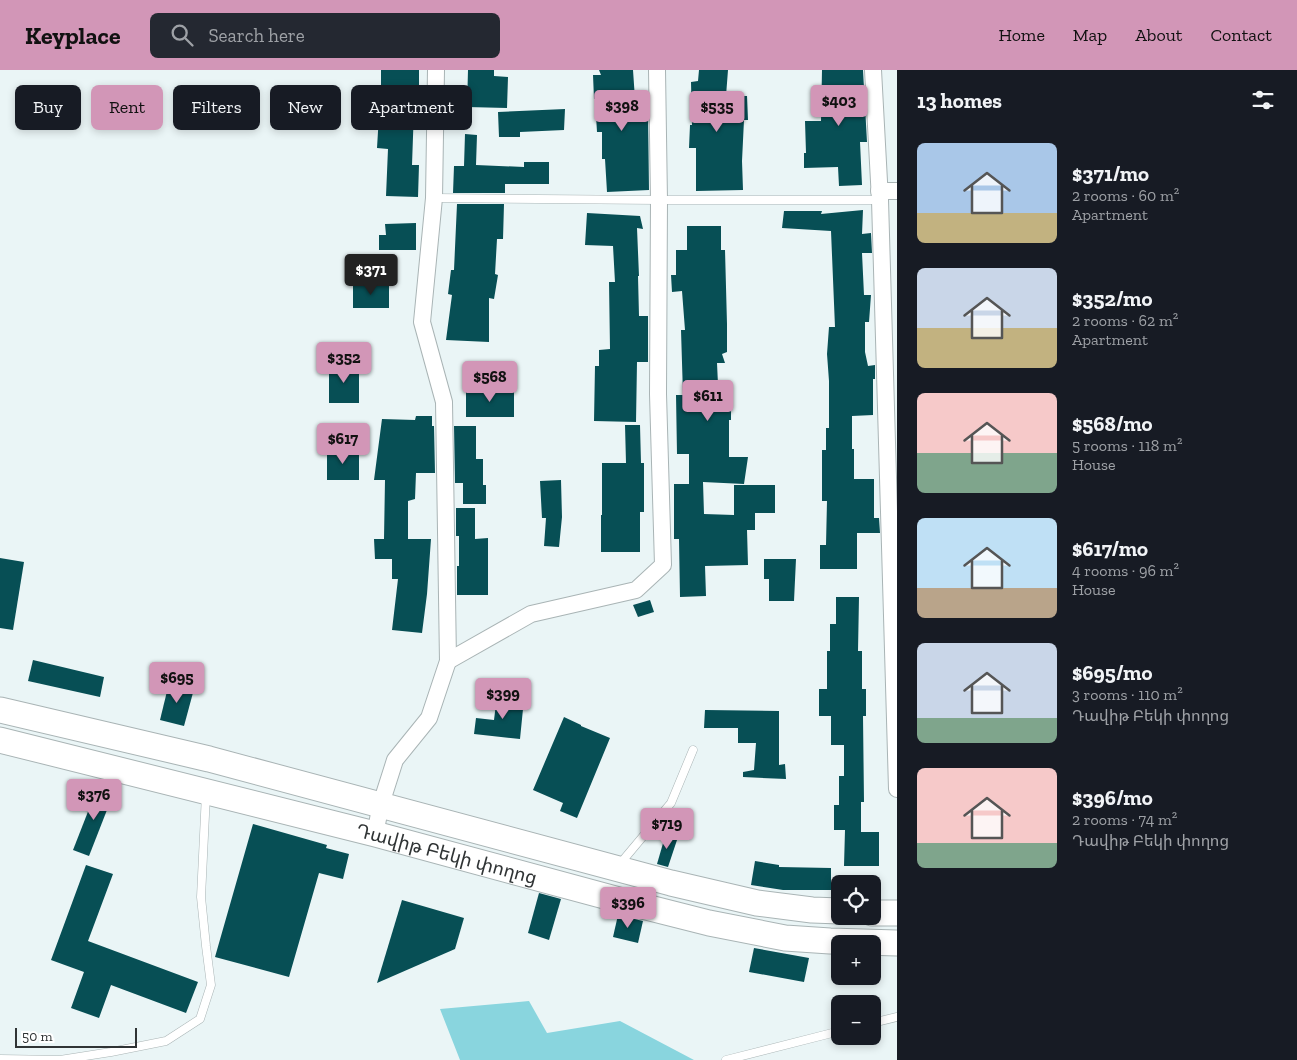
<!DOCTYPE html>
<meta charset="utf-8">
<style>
body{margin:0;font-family:"Zilla Slab","Noto Sans Armenian",serif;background:#242831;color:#f1f3f6;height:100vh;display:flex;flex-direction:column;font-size:19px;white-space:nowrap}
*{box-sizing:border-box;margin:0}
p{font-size:16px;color:#9ea1a6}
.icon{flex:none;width:28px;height:28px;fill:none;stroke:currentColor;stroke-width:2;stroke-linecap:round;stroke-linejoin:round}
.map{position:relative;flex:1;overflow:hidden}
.drawer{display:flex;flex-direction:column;background:#171b24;width:400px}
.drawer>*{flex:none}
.banner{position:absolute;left:15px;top:15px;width:475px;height:45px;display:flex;gap:10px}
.tools{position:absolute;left:831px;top:805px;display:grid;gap:10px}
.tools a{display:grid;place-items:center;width:50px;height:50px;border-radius:8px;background:#171b24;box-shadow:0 2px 8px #0003;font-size:25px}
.scale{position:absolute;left:15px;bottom:12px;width:122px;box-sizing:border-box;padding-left:5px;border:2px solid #303435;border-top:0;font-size:14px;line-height:18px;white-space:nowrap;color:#303435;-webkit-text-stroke:4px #fff;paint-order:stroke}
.price{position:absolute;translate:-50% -42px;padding:0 11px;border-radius:5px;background:#d296b7;color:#111;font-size:16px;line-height:32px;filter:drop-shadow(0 1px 2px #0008)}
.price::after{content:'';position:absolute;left:50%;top:30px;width:15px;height:11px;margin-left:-8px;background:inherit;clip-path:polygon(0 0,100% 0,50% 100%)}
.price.on{background:#222;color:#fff}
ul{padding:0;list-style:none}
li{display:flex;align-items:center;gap:15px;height:125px;padding:0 20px}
li span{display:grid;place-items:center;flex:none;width:140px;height:100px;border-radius:8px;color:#555}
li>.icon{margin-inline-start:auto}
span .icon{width:60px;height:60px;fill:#fffc;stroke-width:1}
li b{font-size:21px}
h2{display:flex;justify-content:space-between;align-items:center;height:60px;padding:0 20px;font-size:21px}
.chip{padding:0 18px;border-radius:8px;background:#171b24;box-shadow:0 2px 8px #0003;font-size:18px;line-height:45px}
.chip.on{background:#d296b7;color:#111}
header{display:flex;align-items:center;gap:30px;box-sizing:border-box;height:70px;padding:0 25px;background:#d296b7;color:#111}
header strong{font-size:24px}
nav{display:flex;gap:28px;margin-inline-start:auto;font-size:18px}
.search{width:350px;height:45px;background:#242831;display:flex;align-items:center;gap:12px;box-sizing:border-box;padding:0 18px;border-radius:8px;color:#9ea1a6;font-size:19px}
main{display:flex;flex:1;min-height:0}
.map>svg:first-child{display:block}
.green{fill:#89d5de}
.building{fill:#074f55}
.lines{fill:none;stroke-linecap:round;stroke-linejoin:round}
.lane-casing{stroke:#a9b4b5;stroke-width:9}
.street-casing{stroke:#a9b4b5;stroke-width:18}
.primary-casing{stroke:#a9b4b5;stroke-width:27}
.lane{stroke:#fff;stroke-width:8}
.street{stroke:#fff;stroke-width:16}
.primary{stroke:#fff;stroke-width:25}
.labels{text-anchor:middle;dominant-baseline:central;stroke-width:5;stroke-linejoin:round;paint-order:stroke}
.street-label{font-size:19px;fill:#303435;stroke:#fff}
</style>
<header>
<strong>Keyplace</strong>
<div class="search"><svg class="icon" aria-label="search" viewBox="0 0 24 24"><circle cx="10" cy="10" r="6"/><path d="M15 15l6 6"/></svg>Search here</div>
<nav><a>Home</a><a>Map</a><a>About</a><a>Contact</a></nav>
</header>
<main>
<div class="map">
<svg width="897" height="990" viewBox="0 0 897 990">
<rect width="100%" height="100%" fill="#eaf5f6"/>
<!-- green -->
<path class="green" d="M529,931L547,963L620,951L694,990H460L440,939Z"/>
<!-- building -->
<g class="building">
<path d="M381,0H419V38H414L412,95H419L418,127L386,126L388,79L377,78L379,45L386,44L381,15Z"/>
<path d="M468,0H494V6L508,7L507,38L467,37Z"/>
<path d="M599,0H633L635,29H636V42L648,41L649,120L607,122L605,89H602V62H597L595,29H594L593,5H601Z"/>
<path d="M699,0H728L726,26H747L748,50H744L742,91L743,120L696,121V78H689L690,55H692L691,12L698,11Z"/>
<path d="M822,0H863L867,72H860L862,115L839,116L838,97L804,98V83H806L805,51H821Z"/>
<path d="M565,39L564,60L520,62V67H499L498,42Z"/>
<path d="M465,64L477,65L476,95L524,97V92H549V114H505V123H453L454,96H464Z"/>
<path d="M457,134H504L503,169H497L495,204L498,205L494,229L489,228V272L446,270L452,225L448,224L451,200H454Z"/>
<path d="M863,140L862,164L871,163L872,183H862L864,225H871L869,252H865V282L868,296L875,295V309H873V345L852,346V379H854V409H874V448H879L880,463H857V499H820V475H826L827,431H822V380H826V358H829V311L827,284L829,257H835L831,161L782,158L784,141H822L821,144Z"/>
<path d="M587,143L640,146L643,159L637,158L639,206H638L639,246H648V292H637L636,352L594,351L595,296H599V280L610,279L609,212H615L613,176L585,175Z"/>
<path d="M416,153V180H379V165H386L385,154Z"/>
<path d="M687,156H721V180H725L727,254V282L722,284L725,293H717L719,336H731V350H729V387H748L744,414L703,412L704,444L734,445V415H775V443H755V460H747L748,495L705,496L706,526L680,527L679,469H674V414H689V384H677L676,325H683L681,260H685L682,221L672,222L671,205H676V180H687Z"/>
<rect x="353" y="215" width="36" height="23"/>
<rect x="329" y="295" width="30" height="38"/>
<path d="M514,319V347H466V320Z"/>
<path d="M416,346H432V356H434L435,403H416L415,429L408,431V469H431L427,524L422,563L392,560L398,509H392V489H375L374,469H384L385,410H374L382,349L415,350Z"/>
<path d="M625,355H640L641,393H644V442H640V482H601V445H602V393H626Z"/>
<path d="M454,356H476V389H483V415H486V434H463V413H455Z"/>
<rect x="327" y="380" width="32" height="30"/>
<path d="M561,410L562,447L559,477L544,476L546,448H542L540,411Z"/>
<path d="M456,438H475V469L488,468V525H457V496H459V466H456Z"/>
<path d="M0,488L24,492L13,560L0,558Z"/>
<path d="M764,489H796L794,531H769V509H764Z"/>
<path d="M836,527H859L858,581H862V619H866V646H863L864,732H861V762H879V796H844L845,760H834V735H839V706H844V675H831V646H819V619H827V581H830V554H836Z"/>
<path d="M650,530L654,542L638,547L633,535Z"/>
<path d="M33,590L104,607L100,627L28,611Z"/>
<path d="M169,613L194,619L184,656L160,650Z"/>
<path d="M497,626L524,629L520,669L474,664L476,648L494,650Z"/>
<path d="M705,640L779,641V695L785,694L786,709L743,707V702L754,700L756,673H738V658H704Z"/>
<path d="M564,647L581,655V656L610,668L577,748L560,741L563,733L533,720Z"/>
<path d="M98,716L114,722L89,786L73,780Z"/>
<path d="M253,754L327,775L326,778L349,784L343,809L319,803L289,907L215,887Z"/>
<path d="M666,763L678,767L668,797L657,794Z"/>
<path d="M755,791L779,795V797L831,798V820H783L751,815Z"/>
<path d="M86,795L113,804L88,871L198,912L186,943L111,915L99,948L71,938L84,902L51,890Z"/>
<path d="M539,823L561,829L549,870L528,863Z"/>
<path d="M402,830L464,848L455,879L377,913Z"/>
<path d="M618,845L643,851L638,873L613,867Z"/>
<path d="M754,878L809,888L804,912L749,902Z"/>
</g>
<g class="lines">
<!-- lane casing -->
<g class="lane-casing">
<g id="lane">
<path d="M434,128L659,130H880"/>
<path d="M619,795L671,733L693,680"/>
<path d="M872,953L897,947"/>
<path d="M0,989L60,990L111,982L166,971L200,949L211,915L206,876L201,827L206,724"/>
<path d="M726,990L840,961"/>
</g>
</g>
<!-- street casing -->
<g class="street-casing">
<g id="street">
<path d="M873,0L880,130L897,719"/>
<path d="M879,121H897"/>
<path d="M448,591L531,544L636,520L663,495L658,324L659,130L657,0"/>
<path d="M375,764L381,734L395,690L429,648L448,591L444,332L422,252L434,128L436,0"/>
</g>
</g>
<!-- primary casing -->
<g class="primary-casing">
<g id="primary">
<path d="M0,640L209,689L671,813L757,833L812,840L840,841"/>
<path id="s1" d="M0,670L375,764L634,834L709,853L785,868L830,871L897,873"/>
<path d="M872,843H897"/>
</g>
</g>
<!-- lane -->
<use href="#lane" class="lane"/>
<!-- street -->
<use href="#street" class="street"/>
<!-- primary -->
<use href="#primary" class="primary"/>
</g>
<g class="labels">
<!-- street labels -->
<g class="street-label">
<text stroke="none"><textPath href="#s1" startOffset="461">Դավիթ Բեկի փողոց</textPath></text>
</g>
</g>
</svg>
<div class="tools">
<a><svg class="icon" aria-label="locate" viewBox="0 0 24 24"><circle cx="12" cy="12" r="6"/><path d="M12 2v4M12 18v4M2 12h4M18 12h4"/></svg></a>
<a>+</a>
<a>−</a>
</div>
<div class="scale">50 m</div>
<b class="price" style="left:839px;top:57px">$403</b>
<b class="price" style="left:622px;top:62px">$398</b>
<b class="price" style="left:717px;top:63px">$535</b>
<b class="price on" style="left:371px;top:226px">$371</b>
<b class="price" style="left:344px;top:314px">$352</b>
<b class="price" style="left:490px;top:333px">$568</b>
<b class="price" style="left:708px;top:352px">$611</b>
<b class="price" style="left:343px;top:395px">$617</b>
<b class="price" style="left:177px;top:634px">$695</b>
<b class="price" style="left:503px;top:650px">$399</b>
<b class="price" style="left:94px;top:751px">$376</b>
<b class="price" style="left:667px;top:780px">$719</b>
<b class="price" style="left:628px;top:859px">$396</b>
<div class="banner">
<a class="chip">Buy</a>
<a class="chip on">Rent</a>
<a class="chip">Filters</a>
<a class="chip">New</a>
<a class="chip">Apartment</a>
</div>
</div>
<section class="drawer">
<h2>13 homes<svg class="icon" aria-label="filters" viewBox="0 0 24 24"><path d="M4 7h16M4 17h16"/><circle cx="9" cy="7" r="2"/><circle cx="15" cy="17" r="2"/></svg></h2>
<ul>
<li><span style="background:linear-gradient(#a9c7e8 70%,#c2b280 0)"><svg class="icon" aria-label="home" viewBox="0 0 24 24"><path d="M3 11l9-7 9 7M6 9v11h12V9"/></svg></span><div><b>$371/mo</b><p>2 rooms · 60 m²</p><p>Apartment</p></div></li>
<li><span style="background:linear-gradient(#c9d6e8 60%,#c2b280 0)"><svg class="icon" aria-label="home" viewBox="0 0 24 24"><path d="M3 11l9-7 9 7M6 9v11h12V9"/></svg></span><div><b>$352/mo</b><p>2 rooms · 62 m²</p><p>Apartment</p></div></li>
<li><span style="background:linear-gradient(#f6c9c9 60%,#7fa58c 0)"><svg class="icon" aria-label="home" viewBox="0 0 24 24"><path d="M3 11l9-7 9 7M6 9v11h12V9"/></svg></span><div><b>$568/mo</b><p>5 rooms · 118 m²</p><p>House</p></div></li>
<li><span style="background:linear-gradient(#bfe0f5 70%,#b9a48a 0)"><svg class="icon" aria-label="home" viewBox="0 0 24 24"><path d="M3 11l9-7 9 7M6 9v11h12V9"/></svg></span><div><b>$617/mo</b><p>4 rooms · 96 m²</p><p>House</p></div></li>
<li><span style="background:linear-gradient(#c9d6e8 75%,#7fa58c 0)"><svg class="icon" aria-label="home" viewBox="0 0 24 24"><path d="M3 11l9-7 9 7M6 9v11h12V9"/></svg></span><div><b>$695/mo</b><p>3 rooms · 110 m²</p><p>Դավիթ Բեկի փողոց</p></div></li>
<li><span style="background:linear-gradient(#f6c9c9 75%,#7fa58c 0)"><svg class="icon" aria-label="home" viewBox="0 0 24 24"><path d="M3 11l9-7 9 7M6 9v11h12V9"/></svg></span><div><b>$396/mo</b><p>2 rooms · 74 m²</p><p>Դավիթ Բեկի փողոց</p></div></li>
</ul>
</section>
</main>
